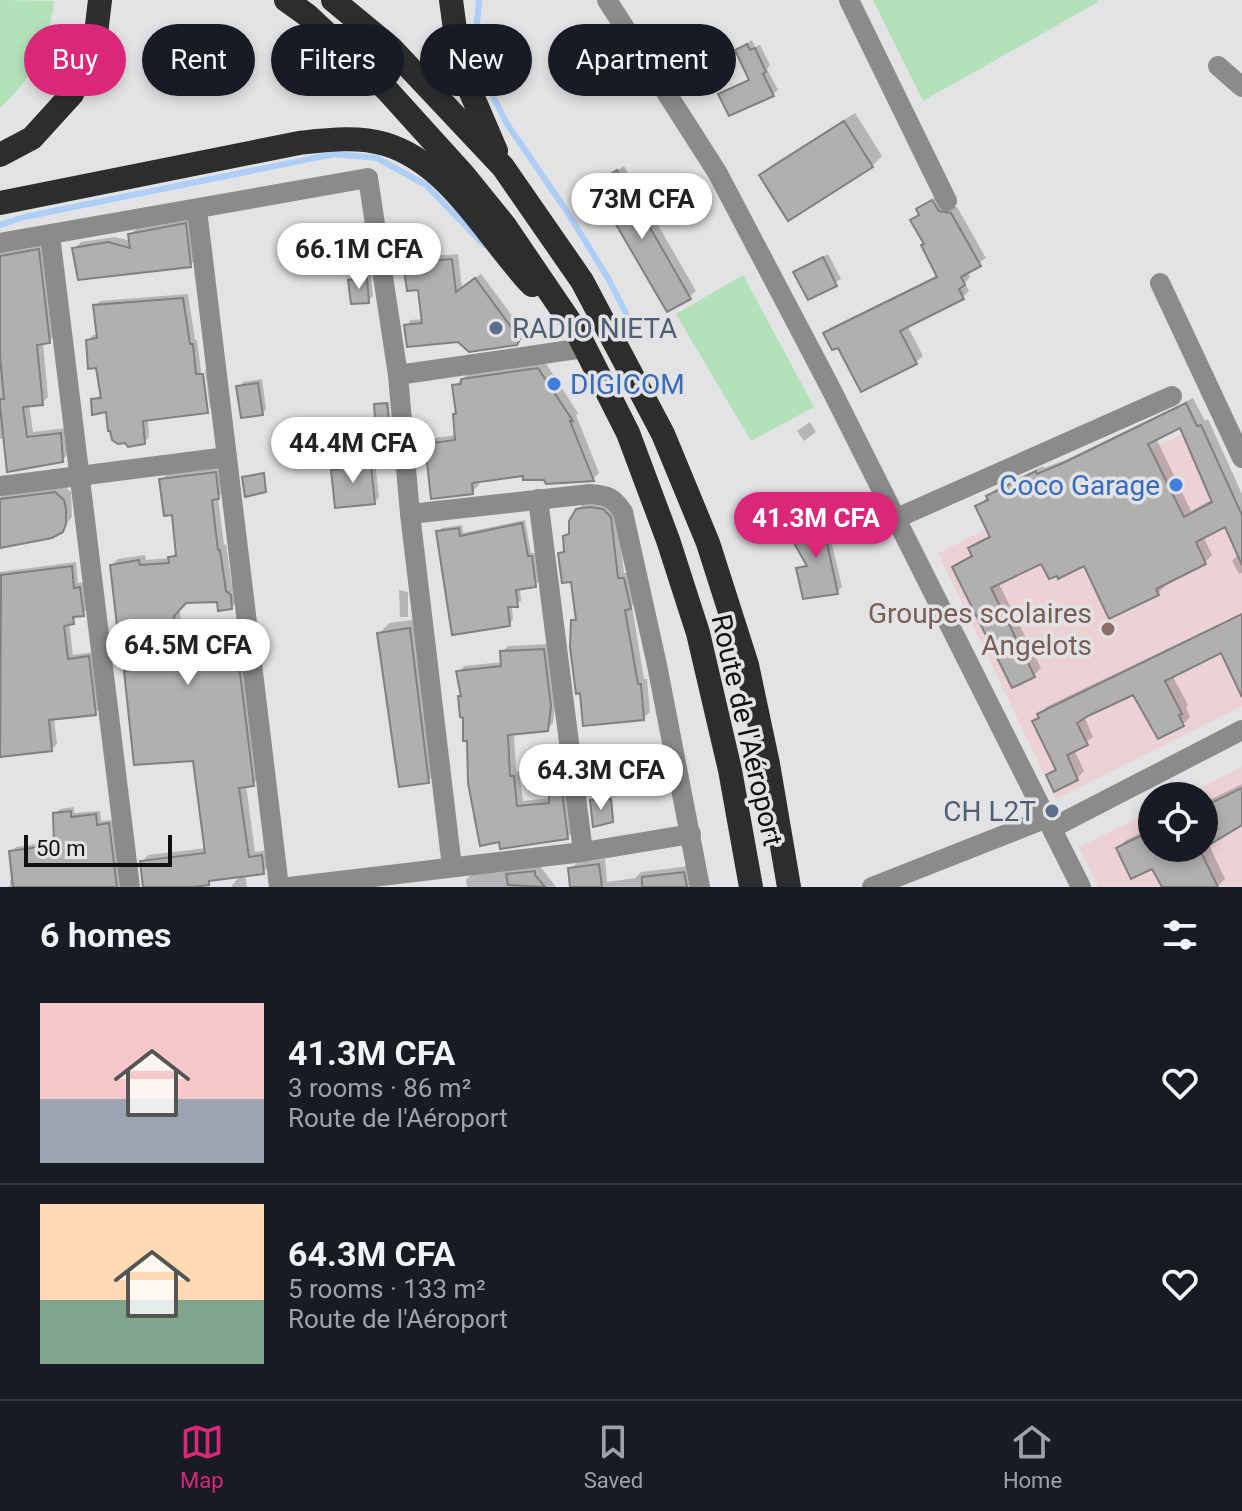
<!DOCTYPE html>
<meta charset="utf-8">
<style>
body{margin:0;font-family:Roboto,sans-serif;background:#242831;color:#f1f3f6;height:100vh;display:flex;flex-direction:column;font-size:30px;white-space:nowrap}
*{box-sizing:border-box;margin:0}
p{font-size:26px;color:#9ea1a6}
.icon{flex:none;width:44px;height:44px;fill:none;stroke:currentColor;stroke-width:2;stroke-linecap:round;stroke-linejoin:round}
.map{position:relative;height:887px;overflow:hidden}
.details{display:flex;flex-direction:column;background:#171b24;flex:1}
.details>*{flex:none}
.top-card{position:absolute;left:24px;top:24px;width:800px;height:72px;display:flex;gap:16px}
.tools{position:absolute;left:1138px;top:782px;display:grid;gap:16px}
.tools a{display:grid;place-items:center;width:80px;height:80px;border-radius:50%;background:#171b24;box-shadow:0 4px 12px #0003;font-size:40px}
.scale{position:absolute;left:24px;bottom:20px;width:148px;box-sizing:border-box;padding-left:8px;border:4px solid #111112;border-top:0;font-size:22px;line-height:28px;white-space:nowrap;color:#111112;-webkit-text-stroke:6px #e3e3e5;paint-order:stroke}
.price{position:absolute;translate:-50% -68px;padding:0 18px;border-radius:28px;background:#fff;color:#222;font-size:26px;line-height:52px;filter:drop-shadow(0 2px 4px #0008)}
.price::after{content:'';position:absolute;left:50%;top:48px;width:24px;height:18px;margin-left:-12px;background:inherit;clip-path:polygon(0 0,100% 0,50% 100%)}
.price.selected{background:#db2777;color:#fff}
ul{padding:0;list-style:none}
li{display:flex;align-items:center;gap:24px;height:200px;padding:0 40px}
li+li{border-top:2px solid #363941}
li span{display:grid;place-items:center;flex:none;width:224px;height:160px;border-radius:0px;color:#555}
li>.icon{margin-inline-start:auto}
span .icon{width:96px;height:96px;fill:#fffc;stroke-width:1}
li b{font-size:34px}
h2{display:flex;justify-content:space-between;align-items:center;height:96px;padding:0 40px;font-size:34px}
.tag{padding:0 28px;border-radius:36px;background:#171b24;box-shadow:0 4px 12px #0003;font-size:28px;line-height:72px}
.tag.selected{background:#db2777;color:#fff}
.tabs{display:flex;justify-content:space-around;align-items:center;height:112px;border-top:2px solid #363941;background:#171b24;font-size:22px;color:#9ea1a6}
.tabs a{display:grid;justify-items:center;gap:4px}
.tabs .selected{color:#db2777}
.map>svg:first-child{display:block}
.education{fill:#edd2d5}
.green{fill:#b3e1b8}
.shadow{fill:#0003;fill-rule:evenodd}
.lines{fill:none;stroke-linecap:round;stroke-linejoin:round}
.stream{stroke:#adcef6;stroke-width:6}
.building{fill:#b1afaf;stroke:#818080;stroke-width:2;fill-rule:evenodd}
.minor{stroke:#8b8b8c;stroke-width:20}
.highway{stroke:#2c2d2e;stroke-width:24}
.service-dot{fill:#5c6f8a;stroke:#e3e3e5;stroke-width:3}
.shop-dot{fill:#3f7fe0;stroke:#e3e3e5;stroke-width:3}
.education-dot{fill:#8d6e63;stroke:#e3e3e5;stroke-width:3}
.labels{text-anchor:middle;dominant-baseline:central;stroke-width:7;stroke-linejoin:round;paint-order:stroke}
.service-label{font-size:28px;fill:#4e5e75;stroke:#e3e3e5;text-anchor:start}
.shop-label{font-size:28px;fill:#366cbe;stroke:#e3e3e5;text-anchor:start}
.education-label{font-size:28px;fill:#785e54;stroke:#e3e3e5;text-anchor:end}
.street-label{font-size:28px;fill:#111112;stroke:#e3e3e5}
</style>
<div class="map">
<svg width="1242" height="887" viewBox="0 0 1242 887">
<rect width="100%" height="100%" fill="#e3e3e5"/>
<!-- education -->
<g class="education">
<path d="M1197,427L1242,512V706L1056,799L938,553Z"/>
<path d="M1242,767V887H1099L1079,847L1152,811V848H1204V796H1183Z"/>
</g>
<!-- green -->
<g class="green">
<path d="M0,0L54,1C49,45 33,78 0,108Z"/>
<path d="M873,0H1097L1098,2L923,101Z"/>
<path d="M743,275L814,407L751,441L676,314Z"/>
</g>
<!-- shadow -->
<g class="shadow">
<path d="M752,40L755,47L760,45L770,65L767,69L778,90L773,94L721,95L750,78L737,50Z"/>
<path d="M855,113L882,156L872,166L762,175L772,165Z"/>
<path d="M624,166L696,291L689,297L595,185Z"/>
<path d="M939,195L946,206L957,207L986,258L967,271L970,277L965,283L969,291L963,297L907,325L923,356L916,362L862,390L839,346L826,333L832,327L938,275L926,243L913,221L925,203Z"/>
<path d="M191,218L196,259L190,265L74,249L81,242L115,237L131,241V234L137,228Z"/>
<path d="M44,245L55,335L49,341L43,342L48,397L42,403L29,404L33,432L66,428L68,454L62,460L5,438L0,439V247Z"/>
<path d="M458,254L462,288L481,274L524,332L516,343L459,340L406,326L411,320L424,319L419,288L405,264L411,258Z"/>
<path d="M828,254L841,279L809,298L796,272Z"/>
<path d="M371,274L373,296L368,301L350,281L355,276Z"/>
<path d="M188,294L195,340H197L206,410H209L148,419L149,437L144,442L93,400L102,394L98,366L88,340L93,335H99L95,306L100,301Z"/>
<path d="M545,362L578,413L576,415L599,473L593,479L545,478L525,474L478,480L479,485L472,492L427,444L434,438L457,435L455,415L458,412L454,386L469,373Z"/>
<path d="M208,369L213,406L210,409L205,370Z"/>
<path d="M262,379L266,409L262,414L239,387L243,382Z"/>
<path d="M1193,398L1205,421L1208,419L1242,494V573L1239,574L1232,561L1239,554L1226,524L1203,536L1212,555L1205,562L1163,583L1165,586L1158,593L1085,563L1042,561L998,582L1041,668L1034,675L954,567L973,554L970,549L977,542L991,535L977,507L996,489L1043,466L1044,468L1070,458ZM1181,426L1213,499L1191,511L1156,438Z"/>
<path d="M389,402L391,427L389,429L376,405Z"/>
<path d="M810,422L816,432L804,441L797,431Z"/>
<path d="M358,456L367,462L375,461L379,497L374,502L333,471Z"/>
<path d="M221,466L224,491L218,497L224,545L226,544L232,585L236,588L238,601L231,607L218,600L185,601L179,607L185,645L235,639L237,652H244L259,778L253,784L246,785L255,852L268,850L270,865L263,872L245,874L247,887H231L240,875L213,879L208,883L201,884V887H143L142,862L148,855L207,848L194,759L126,671L132,665L129,631L112,565L118,559L145,555L146,560L170,558L178,551L173,513L161,480L168,473Z"/>
<path d="M63,485L71,492L72,517L61,530L0,546V497L5,492Z"/>
<path d="M584,503H608L617,511L624,573L631,572L637,601L632,606L644,679H647L650,712L643,718L573,621L578,616L573,580L560,554L566,548L565,536L571,531L577,510Z"/>
<path d="M830,513L841,531L831,540L842,587L837,592L798,569L808,563L792,536Z"/>
<path d="M525,520L531,553H536L539,581L535,585L520,587L521,601L512,605L513,620L509,624L438,532L442,528L462,525L463,533Z"/>
<path d="M76,562L78,583L85,582L88,609L78,615L73,622L69,623L73,655L93,652L100,708L95,713L54,718L57,744L52,749L0,755V691L39,686L36,661L0,665V572Z"/>
<path d="M399,590L408,592V617H400Z"/>
<path d="M1242,613V668L1222,650L1172,675L1188,705L1186,708L1190,717L1183,724L1159,736L1134,692L1084,716L1093,737L1074,749L1084,771L1077,778L1055,789L1048,776L1056,767L1035,721L1046,707Z"/>
<path d="M420,619L438,771L428,781L379,634L389,623Z"/>
<path d="M549,644L556,699L553,723L547,729L514,733L516,772L519,771L523,801L551,798V791L557,786H567L573,831L567,837L502,847L469,739L460,697L462,694L459,672L464,666L503,662L502,652L508,646Z"/>
<path d="M1242,784V817L1208,843L1225,879L1217,887H1165L1153,866L1118,848L1126,840L1152,828V848H1204V803Z"/>
<path d="M612,798L614,819L612,821L592,801Z"/>
<path d="M74,807V813L100,811L101,821L113,820L121,887H6L10,886V880L14,876L11,851L16,847L56,841L55,814L60,809Z"/>
<path d="M605,859L607,882L635,878L641,872L690,866L695,887H572L570,869L577,863Z"/>
<path d="M540,866L556,887H467L466,880L472,874Z"/>
</g>
<g class="lines">
<!-- stream -->
<g class="stream">
<path d="M479,0L474,59L507,124L566,210L608,278L639,339"/>
<path d="M0,225L24,217L334,154L377,158L426,185L484,245"/>
</g>
</g>
<!-- building -->
<g class="building">
<path d="M747,44L750,50L755,48L766,72L763,74L774,96L729,116L718,94L749,80L735,50Z"/>
<path d="M844,121L873,167L788,221L759,175Z"/>
<path d="M617,170L691,299L667,312L593,185Z"/>
<path d="M932,200L939,211L951,213L981,266L961,277L965,285L959,289L964,299L900,331L917,364L861,392L838,348L832,350L823,333L937,277L921,245L924,244L910,220L919,215L916,209Z"/>
<path d="M186,223L191,267L78,280L72,248L108,242L130,248L128,234Z"/>
<path d="M39,249L50,343L37,345L43,405L23,407L27,437L61,433L63,462L7,472L0,406V399H4L0,356V256Z"/>
<path d="M823,257L837,286L808,300L793,272Z"/>
<path d="M452,259L456,292L475,278L520,339L517,345L469,352L458,342L407,347L404,325L422,323L418,290L407,291L403,263Z"/>
<path d="M367,278L369,303L351,304L348,280Z"/>
<path d="M183,298L190,344H193L196,374H203L208,413L143,421L145,444L128,447L125,443L118,444L112,440L110,431H108L106,412L92,415L91,399L101,398L96,368L88,369L86,340L97,338L93,305Z"/>
<path d="M538,368L573,421H570L594,481L546,484L544,480H523V476L472,483L473,494L431,499L425,444L455,440L453,414H456L452,385L461,384V379Z"/>
<path d="M258,383L263,415L241,418L236,386Z"/>
<path d="M387,403L390,431L376,433L374,404Z"/>
<path d="M1186,403L1197,426L1201,425L1242,515V565L1225,527L1196,542L1206,564L1156,589L1159,595L1109,619L1084,566L1058,579L1057,576L1049,579L1041,564L991,588L1035,677L1012,688L952,567L972,556L968,548L990,537L975,506L988,500L986,496L1036,471L1037,474L1061,464ZM1180,428L1212,502L1184,517L1148,444Z"/>
<path d="M353,460L362,466L371,465L375,504L335,508L331,470L340,469L346,461Z"/>
<path d="M216,472L219,499L212,500L218,550H220L226,591L231,595L232,609L218,611L217,602L186,603L174,616L179,651L230,644L231,658L238,657L254,786L239,788L249,857L262,855L264,874L209,881V885L194,887H143L140,861L205,853L193,761L134,765L124,671L131,670L127,633L118,634L110,565L139,560L140,565L169,563L168,557L176,556L172,515L164,516L159,479Z"/>
<path d="M264,473L266,492L245,497L242,477Z"/>
<path d="M55,492L64,500L66,509V524L63,532L52,538L0,548V499Z"/>
<path d="M590,507L603,509L611,517L618,578H624L631,609L625,610L638,684H641L644,720L583,726L580,693L576,694L570,647L571,620H576L571,582L562,583L558,553L564,552L563,536L569,534V521L576,509Z"/>
<path d="M825,516L837,537L827,543L838,594L803,599L796,568L807,566L790,536Z"/>
<path d="M522,523L528,556H532L536,587L516,590L518,607H508L510,626L452,635L436,531L459,528L460,536Z"/>
<path d="M72,566L74,588L80,587L84,616L73,617L74,624L64,626L68,659L89,656L96,715L49,720L52,751L0,757L1,575Z"/>
<path d="M1242,614V697L1221,653L1165,681L1182,714L1179,715L1184,726L1158,739L1133,695L1088,716L1077,723L1088,745L1067,755L1078,780L1054,792L1046,775L1056,770L1032,721L1039,718L1037,714Z"/>
<path d="M410,628L429,783L399,787L377,633Z"/>
<path d="M544,649L551,706L548,731L508,735L510,776H514L517,806L549,803V791H562L568,839L500,849L499,842L480,846L468,783L467,741H463V718L460,717L458,696H461L456,671L501,666L500,651Z"/>
<path d="M1242,788V825L1204,848V811L1213,802Z"/>
<path d="M611,799L613,822L593,827L590,800Z"/>
<path d="M71,811V817L96,814L97,825L109,823L117,887H13L9,851L54,845L53,813Z"/>
<path d="M1152,830V848H1199L1218,887H1162L1152,869L1131,879L1116,848Z"/>
<path d="M599,864L602,887H570L568,868Z"/>
<path d="M535,871V875L545,887L508,885L506,874Z"/>
<path d="M684,872L687,887H642V877Z"/>
</g>
<g class="lines">
<!-- minor -->
<g class="minor">
<path d="M607,0L717,172L830,387L1081,887"/>
<path d="M849,0L947,201"/>
<path d="M1218,66L1242,87"/>
<path d="M197,210L279,887"/>
<path d="M50,235L130,887"/>
<path d="M0,243L368,178L398,375L410,514L452,867"/>
<path d="M1160,283L1242,458"/>
<path d="M398,375L584,348"/>
<path d="M0,486L227,457"/>
<path d="M538,499L583,852"/>
<path d="M410,514L590,494C607,495 613,497 623,512L657,665L700,887"/>
<path d="M897,518L1172,396"/>
<path d="M1052,828L1242,730"/>
<path d="M289,887L583,852L691,834"/>
<path d="M872,887L1047,818"/>
</g>
<!-- highway -->
<g class="highway">
<path d="M286,0L307,15L386,89L463,174L505,226L577,332L628,433L668,540L698,633L730,770L751,887"/>
<path d="M333,0L391,48L503,167L582,281L663,434L708,543L747,665L768,764L789,887"/>
<path d="M451,0L460,67L496,151"/>
<path d="M0,155L32,138L72,94L95,42L100,0"/>
<path d="M0,203L299,143C327,140 357,136 385,144C451,164 487,238 532,285"/>
</g>
</g>
<!-- markers -->
<g class="service-dot">
<circle cx="496" cy="328" r="8"/>
<circle cx="1052" cy="811" r="8"/>
</g>
<g class="shop-dot">
<circle cx="554" cy="384" r="8"/>
<circle cx="1176" cy="485" r="8"/>
</g>
<circle class="education-dot" cx="1108" cy="629" r="8"/>
<g class="labels">
<!-- service labels -->
<g class="service-label">
<text x="512" y="328">RADIO NIETA</text>
<text x="1036" y="811" text-anchor="end">CH L2T</text>
</g>
<!-- shop labels -->
<g class="shop-label">
<text x="570" y="384">DIGICOM</text>
<text x="1160" y="485" text-anchor="end">Coco Garage</text>
</g>
<!-- education labels -->
<g class="education-label">
<text x="1092" y="613">Groupes scolaires<tspan x="1092" dy="32">Angelots</tspan></text>
</g>
<!-- street labels -->
<g class="street-label">
<text transform="translate(747 730) rotate(77)">Route de l'Aéroport</text>
</g>
</g>
</svg>
<div class="tools">
<a><svg class="icon" aria-label="locate" viewBox="0 0 24 24"><circle cx="12" cy="12" r="6"/><path d="M12 2v4M12 18v4M2 12h4M18 12h4"/></svg></a>
</div>
<div class="scale">50 m</div>
<b class="price" style="left:642px;top:241px">73M CFA</b>
<b class="price" style="left:359px;top:291px">66.1M CFA</b>
<b class="price" style="left:353px;top:485px">44.4M CFA</b>
<b class="price selected" style="left:816px;top:560px">41.3M CFA</b>
<b class="price" style="left:188px;top:687px">64.5M CFA</b>
<b class="price" style="left:601px;top:812px">64.3M CFA</b>
<div class="top-card">
<a class="tag selected">Buy</a>
<a class="tag">Rent</a>
<a class="tag">Filters</a>
<a class="tag">New</a>
<a class="tag">Apartment</a>
</div>
</div>
<section class="details">
<h2>6 homes<svg class="icon" aria-label="filters" viewBox="0 0 24 24"><path d="M4 7h16M4 17h16"/><circle cx="9" cy="7" r="2"/><circle cx="15" cy="17" r="2"/></svg></h2>
<ul>
<li><span style="background:linear-gradient(#f6c9c9 60%,#9aa5b1 0)"><svg class="icon" aria-label="home" viewBox="0 0 24 24"><path d="M3 11l9-7 9 7M6 9v11h12V9"/></svg></span><div><b>41.3M CFA</b><p>3 rooms · 86 m²</p><p>Route de l'Aéroport</p></div><svg class="icon" aria-label="heart" viewBox="0 0 24 24"><path d="M12 20l-8-8c-3-5 5-10 8-4 3-6 11-1 8 4z"/></svg></li>
<li><span style="background:linear-gradient(#ffd9b3 60%,#7fa58c 0)"><svg class="icon" aria-label="home" viewBox="0 0 24 24"><path d="M3 11l9-7 9 7M6 9v11h12V9"/></svg></span><div><b>64.3M CFA</b><p>5 rooms · 133 m²</p><p>Route de l'Aéroport</p></div><svg class="icon" aria-label="heart" viewBox="0 0 24 24"><path d="M12 20l-8-8c-3-5 5-10 8-4 3-6 11-1 8 4z"/></svg></li>
</ul>
</section>
<nav class="tabs">
<a class="selected"><svg class="icon" aria-label="map" viewBox="0 0 24 24"><path d="M3 6l6-2 6 2 6-2v14l-6 2-6-2-6 2zM9 4v14M15 6v14"/></svg>Map</a>
<a><svg class="icon" aria-label="saved" viewBox="0 0 24 24"><path d="M7 4h10v16l-5-4-5 4z"/></svg>Saved</a>
<a><svg class="icon" aria-label="home" viewBox="0 0 24 24"><path d="M3 11l9-7 9 7M6 9v11h12V9"/></svg>Home</a>
</nav>
